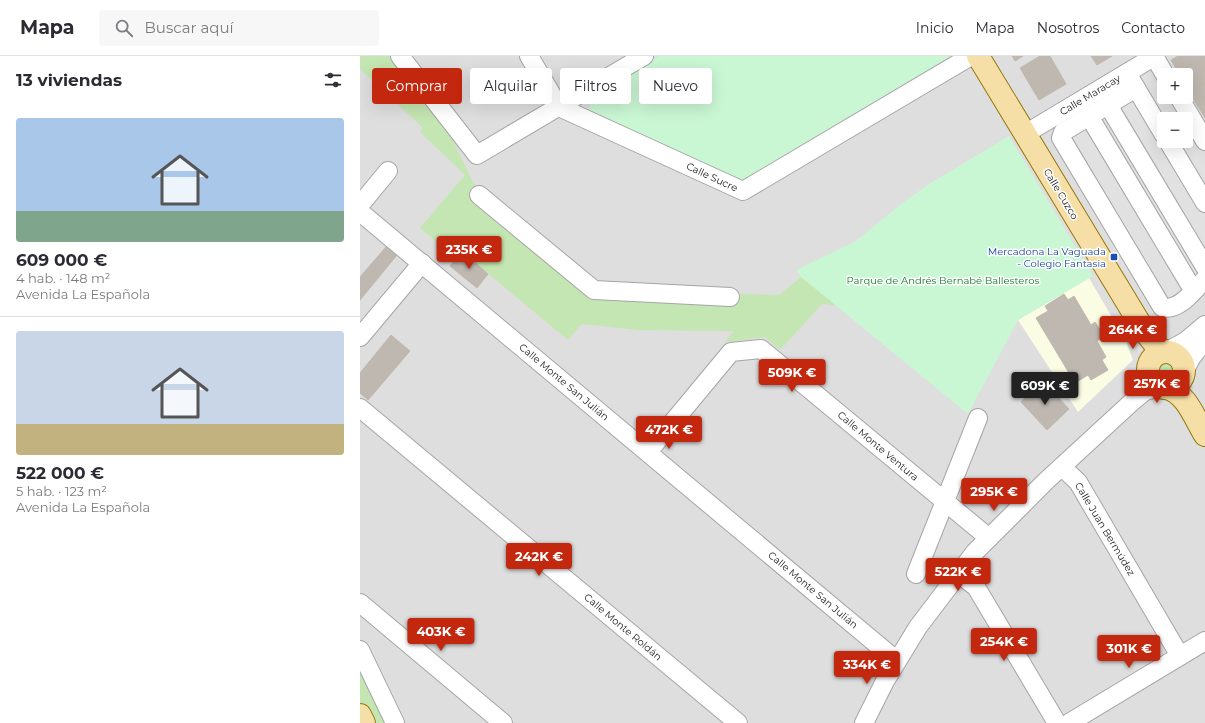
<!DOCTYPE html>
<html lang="es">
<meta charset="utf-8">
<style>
body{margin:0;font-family:Montserrat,sans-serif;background:#f7f7f7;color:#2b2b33;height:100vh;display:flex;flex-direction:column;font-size:15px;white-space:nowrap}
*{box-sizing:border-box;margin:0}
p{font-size:13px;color:#7c7c81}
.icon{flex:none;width:22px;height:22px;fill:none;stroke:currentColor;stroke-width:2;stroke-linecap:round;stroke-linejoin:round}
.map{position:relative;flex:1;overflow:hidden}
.drawer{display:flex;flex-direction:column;background:#fff;width:360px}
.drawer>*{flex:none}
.top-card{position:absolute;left:12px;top:12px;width:380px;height:36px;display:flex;gap:8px}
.buttons{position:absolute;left:797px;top:12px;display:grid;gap:8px}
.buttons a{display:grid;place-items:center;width:36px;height:36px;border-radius:4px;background:#fff;box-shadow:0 4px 16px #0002;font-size:20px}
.price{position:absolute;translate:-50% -34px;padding:0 9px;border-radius:4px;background:#c3270e;color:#fff;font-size:13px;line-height:26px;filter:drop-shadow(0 1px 2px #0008)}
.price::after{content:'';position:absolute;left:50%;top:24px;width:12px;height:9px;margin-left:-6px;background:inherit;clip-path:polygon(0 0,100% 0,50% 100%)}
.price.active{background:#222;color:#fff}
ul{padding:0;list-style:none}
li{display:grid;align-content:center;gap:8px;height:212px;padding:0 16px}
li+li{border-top:1px solid #e1e1e2}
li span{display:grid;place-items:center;height:124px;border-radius:4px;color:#555}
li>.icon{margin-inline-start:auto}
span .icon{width:72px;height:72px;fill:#fffc;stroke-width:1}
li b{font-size:17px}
h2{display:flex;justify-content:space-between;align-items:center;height:48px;padding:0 16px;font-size:17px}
.pill{padding:0 14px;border-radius:4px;background:#fff;box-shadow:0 4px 16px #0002;font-size:14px;line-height:36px}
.pill.active{background:#c3270e;color:#fff}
header{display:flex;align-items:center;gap:24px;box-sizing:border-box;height:56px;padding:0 20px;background:#fff;border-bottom:1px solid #e1e1e2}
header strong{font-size:19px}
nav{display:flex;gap:22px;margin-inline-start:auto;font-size:14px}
.search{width:280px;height:36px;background:#f7f7f7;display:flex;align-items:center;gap:10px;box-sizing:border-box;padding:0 14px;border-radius:4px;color:#7c7c81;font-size:15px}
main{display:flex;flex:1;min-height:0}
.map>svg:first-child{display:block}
.residential{fill:#dfdede;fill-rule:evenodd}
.education{fill:#fafde4}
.grass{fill:#c4e6b2}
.park{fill:#c9f6d3}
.parking{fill:#e1e1e1}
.building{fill:#beb8b1;stroke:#c1b8ab}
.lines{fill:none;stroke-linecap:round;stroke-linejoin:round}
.minor-casing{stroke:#a5a5a5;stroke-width:20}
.major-casing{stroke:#93790a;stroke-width:24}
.minor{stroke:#fff;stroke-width:18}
.major{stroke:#f6dfa7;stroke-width:22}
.transit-dot{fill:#1a4fb4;stroke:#fff;stroke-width:1.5}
.labels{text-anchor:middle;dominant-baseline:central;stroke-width:3;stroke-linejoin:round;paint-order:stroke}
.street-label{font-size:10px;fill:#212121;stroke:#fff}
.transit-label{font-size:10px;fill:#164399;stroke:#fff;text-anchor:end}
.park-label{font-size:10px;fill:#147a2a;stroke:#fff}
</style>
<header>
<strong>Mapa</strong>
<div class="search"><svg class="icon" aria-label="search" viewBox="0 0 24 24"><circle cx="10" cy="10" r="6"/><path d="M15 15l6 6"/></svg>Buscar aquí</div>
<nav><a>Inicio</a><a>Mapa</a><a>Nosotros</a><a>Contacto</a></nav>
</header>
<main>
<section class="drawer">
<h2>13 viviendas<svg class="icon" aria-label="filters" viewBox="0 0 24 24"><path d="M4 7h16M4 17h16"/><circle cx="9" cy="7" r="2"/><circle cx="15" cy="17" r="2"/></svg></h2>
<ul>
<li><span style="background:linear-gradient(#a9c7e8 75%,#7fa58c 0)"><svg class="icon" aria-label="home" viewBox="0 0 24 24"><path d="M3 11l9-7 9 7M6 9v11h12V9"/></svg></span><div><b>609 000 €</b><p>4 hab. · 148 m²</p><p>Avenida La Española</p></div></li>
<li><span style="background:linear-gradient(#c9d6e8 75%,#c2b280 0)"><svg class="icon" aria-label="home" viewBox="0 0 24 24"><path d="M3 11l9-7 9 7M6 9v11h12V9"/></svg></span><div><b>522 000 €</b><p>5 hab. · 123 m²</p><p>Avenida La Española</p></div></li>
</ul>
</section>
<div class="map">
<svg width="845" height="667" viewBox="0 0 845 667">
<rect width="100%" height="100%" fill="#f0efe8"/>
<!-- residential -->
<path class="residential" d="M0,0H845V667H0ZM804,19H826V41H804ZM804,63H826V85H804Z"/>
<!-- education -->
<path class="education" d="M729,222L766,285L773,304L718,356L658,264Z"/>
<!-- grass -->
<g class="grass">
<path d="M0,0H31L89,76L119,139L234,234L419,239L441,221L479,250L462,248L420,294L405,281L365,286L374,275L278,274L222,268L208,284L102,196L96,202L60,172L105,119L60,76L63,72L0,13Z"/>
<path d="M797,298L816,300L820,304V325L796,329L788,311Z"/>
<path d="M0,594L35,667H4L0,659Z"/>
</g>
<!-- park -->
<g class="park">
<path d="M299,0H591L382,124L229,54L231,41Z"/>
<path d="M649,80L733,220L658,264L608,358L441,221L436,214L496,185L541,148L569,128Z"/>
</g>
<!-- parking -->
<path class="parking" d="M790,17L818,63H804V85H826V77L845,109V235L822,256L812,260H806L795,255L786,246L692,88L696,73Z"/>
<!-- building -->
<g class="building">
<path d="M652,0H663L655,5Z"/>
<path d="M680,0H690L706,28L679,44L660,12Z"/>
<path d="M731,0H752L737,9Z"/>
<path d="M818,0H845L844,55L835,39L832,41L826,30V19H820L811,4Z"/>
<path d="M845,33V62L832,41Z"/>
<path d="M26,191L37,199L0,244V221Z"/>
<path d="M102,195L128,218L117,232L90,210Z"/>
<path d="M704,238L708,244L714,240L731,269L735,266L744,280L737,285L746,301L742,304L748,314L731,324L728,319L715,327L676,262L688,255L685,250Z"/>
<path d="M31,279L50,295L8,344L0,337V317Z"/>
<path d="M683,325L709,353L687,374L661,346Z"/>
</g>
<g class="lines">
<!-- minor casing -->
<g class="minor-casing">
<g id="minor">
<path d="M40,0L117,99L284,0"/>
<path d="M169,0L199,51L383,135L611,0"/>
<path d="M794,0L805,19"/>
<path d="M770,22L804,79"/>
<path d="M776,32L703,76L701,82L802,251C819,256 834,234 845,223"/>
<path d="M819,41L845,85"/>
<path d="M748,49L845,211"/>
<path d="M729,60L833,234"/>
<path d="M665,78L795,0"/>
<path d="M808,85L845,147"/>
<path d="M119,139L234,234L370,241"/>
<path d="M0,149L28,115"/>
<path d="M0,156L537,605"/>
<path d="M0,281L62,207"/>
<path d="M806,296L826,285L845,269"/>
<path d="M822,320L831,302L845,284"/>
<path d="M776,342L785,328L788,316"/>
<path d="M0,352L378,667"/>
<path d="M288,396L371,296L401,293L629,482"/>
<path d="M702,411L718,426L820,600"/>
<path d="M598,517L616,531L697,667"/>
<path d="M556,518L618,362"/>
<path d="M0,547L143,667"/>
<path d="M0,594L35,667"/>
<path d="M504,667L525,625L558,571L615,496L686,425L774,344L785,335L801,331"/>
<path d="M709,667L845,585"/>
</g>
</g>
<!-- major casing -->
<g class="major-casing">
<g id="major">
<path d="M618,0L785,276L797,291L806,296"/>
<circle cx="806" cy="314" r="18"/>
<path d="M806,332C826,336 835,363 845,379"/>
<path d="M0,659L4,667"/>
</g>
</g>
<!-- minor -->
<use href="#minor" class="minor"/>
<!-- major -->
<use href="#major" class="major"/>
</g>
<!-- markers -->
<rect class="transit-dot" x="750" y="197" width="8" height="8" rx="2"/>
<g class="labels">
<!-- street labels -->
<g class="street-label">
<text transform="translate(730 39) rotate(-31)">Calle Maracay</text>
<text transform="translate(352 121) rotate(25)">Calle Sucre</text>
<text transform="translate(701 138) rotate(59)">Calle Cuzco</text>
<text transform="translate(204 326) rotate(40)">Calle Monte San Julián</text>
<text transform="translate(518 390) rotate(40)">Calle Monte Ventura</text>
<text transform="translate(745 473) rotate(59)">Calle Juan Bermúdez</text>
<text transform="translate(453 534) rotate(40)">Calle Monte San Julián</text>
<text transform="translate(263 571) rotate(40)">Calle Monte Roldán</text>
</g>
<!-- transit labels -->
<g class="transit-label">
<text x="746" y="195">Mercadona La Vaguada<tspan x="746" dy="12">- Colegio Fantasia</tspan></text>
</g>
<!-- park labels -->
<g class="park-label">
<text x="583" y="224">Parque de Andrés Bernabé Ballesteros</text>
</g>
</g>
</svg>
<div class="buttons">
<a>+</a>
<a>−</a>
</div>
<b class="price" style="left:109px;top:214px">235K €</b>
<b class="price" style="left:773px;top:294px">264K €</b>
<b class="price" style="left:432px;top:337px">509K €</b>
<b class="price" style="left:797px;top:348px">257K €</b>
<b class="price active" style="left:685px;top:350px">609K €</b>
<b class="price" style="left:309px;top:394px">472K €</b>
<b class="price" style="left:634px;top:456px">295K €</b>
<b class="price" style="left:179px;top:521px">242K €</b>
<b class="price" style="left:598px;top:536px">522K €</b>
<b class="price" style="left:81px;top:596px">403K €</b>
<b class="price" style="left:644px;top:606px">254K €</b>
<b class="price" style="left:769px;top:613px">301K €</b>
<b class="price" style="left:507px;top:629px">334K €</b>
<div class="top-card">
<a class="pill active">Comprar</a>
<a class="pill">Alquilar</a>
<a class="pill">Filtros</a>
<a class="pill">Nuevo</a>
</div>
</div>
</main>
